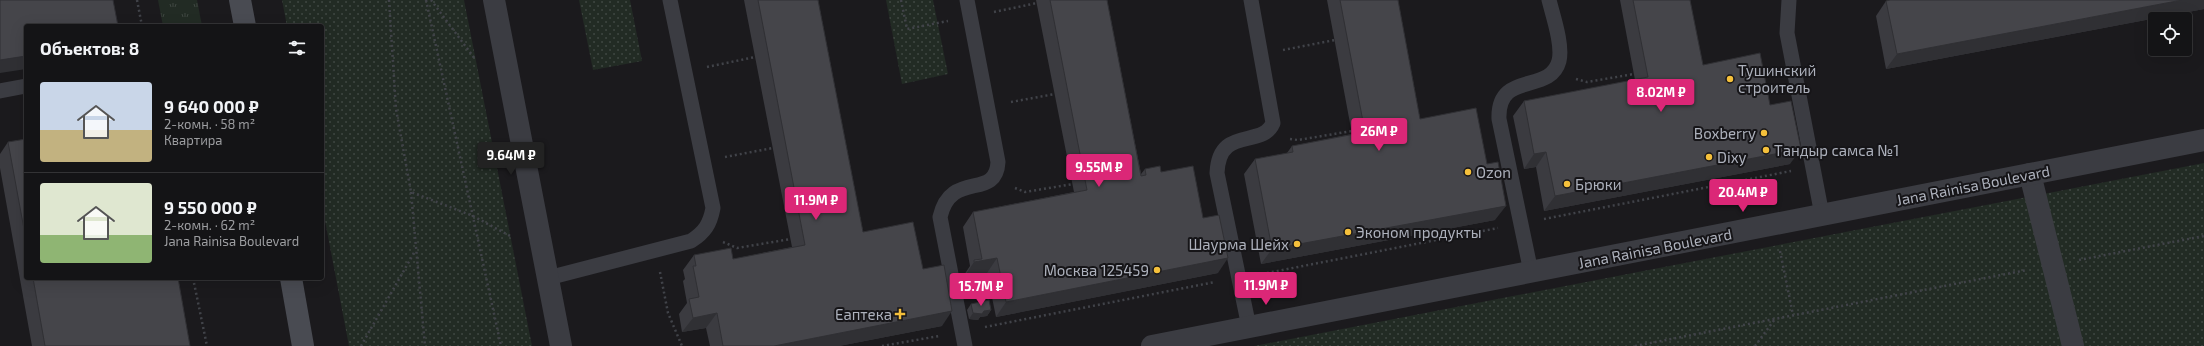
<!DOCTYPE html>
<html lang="ru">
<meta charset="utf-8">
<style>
body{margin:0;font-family:"Exo 2",sans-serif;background:#212123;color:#f1f3f6;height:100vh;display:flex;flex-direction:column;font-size:15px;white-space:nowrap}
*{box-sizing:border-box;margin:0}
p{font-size:13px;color:#9d9ea1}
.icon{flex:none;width:22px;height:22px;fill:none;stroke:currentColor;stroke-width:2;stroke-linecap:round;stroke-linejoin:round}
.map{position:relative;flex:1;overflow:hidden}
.panel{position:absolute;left:24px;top:24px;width:300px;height:256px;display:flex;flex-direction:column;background:#141416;border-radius:4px;box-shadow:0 4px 16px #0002,0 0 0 1px #333335}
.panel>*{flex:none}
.fabs{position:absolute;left:2148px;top:12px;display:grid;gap:8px}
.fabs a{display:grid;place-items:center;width:44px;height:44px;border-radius:4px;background:#141416;box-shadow:0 4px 16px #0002,0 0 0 1px #333335;font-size:20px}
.price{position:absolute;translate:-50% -34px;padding:0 9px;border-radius:4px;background:#db2777;color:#fff;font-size:13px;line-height:26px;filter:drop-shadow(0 1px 2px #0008)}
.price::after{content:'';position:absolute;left:50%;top:24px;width:12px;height:9px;margin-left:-6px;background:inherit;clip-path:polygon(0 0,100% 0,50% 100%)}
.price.selected{background:#222;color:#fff}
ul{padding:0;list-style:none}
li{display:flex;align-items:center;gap:12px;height:100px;padding:0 16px}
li+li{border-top:1px solid #333335}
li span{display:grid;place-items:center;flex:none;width:112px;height:80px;border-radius:4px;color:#555}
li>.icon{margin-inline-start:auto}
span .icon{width:48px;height:48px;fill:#fffc;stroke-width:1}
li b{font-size:17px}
h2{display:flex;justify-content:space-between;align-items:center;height:48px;padding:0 16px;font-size:17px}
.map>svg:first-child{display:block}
.grass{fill:url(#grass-tufts)}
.park{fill:url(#park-dots)}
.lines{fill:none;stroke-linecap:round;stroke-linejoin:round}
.path{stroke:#414349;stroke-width:2.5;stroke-dasharray:2 3;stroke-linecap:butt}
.service{stroke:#3b3c42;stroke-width:15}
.minor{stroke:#3b3c42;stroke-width:22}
.secondary{stroke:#494b52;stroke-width:22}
.wall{fill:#3b3b40}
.shaded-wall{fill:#303034}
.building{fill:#45454a;stroke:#303034}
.poi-dot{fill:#f5c03b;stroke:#161518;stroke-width:1.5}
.labels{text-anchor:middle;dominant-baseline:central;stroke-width:4;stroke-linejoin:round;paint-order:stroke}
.poi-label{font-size:15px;fill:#adb1bc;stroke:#161518;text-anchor:start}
.street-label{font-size:15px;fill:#adb1bc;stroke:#161518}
</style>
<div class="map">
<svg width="2204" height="346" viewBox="0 0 2204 346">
<defs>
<pattern id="grass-tufts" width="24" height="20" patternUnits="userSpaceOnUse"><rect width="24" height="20" fill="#222b24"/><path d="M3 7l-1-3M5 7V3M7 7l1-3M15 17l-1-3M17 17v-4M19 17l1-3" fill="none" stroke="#3f4742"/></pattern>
<pattern id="park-dots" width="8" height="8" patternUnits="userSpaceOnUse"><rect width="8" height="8" fill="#222b24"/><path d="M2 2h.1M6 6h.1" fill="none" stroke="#3f4742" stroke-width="1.8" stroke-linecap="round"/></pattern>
</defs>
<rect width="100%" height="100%" fill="#1b1a1d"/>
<!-- grass -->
<path class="grass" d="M158,0H197L202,26H163Z"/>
<!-- park -->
<g class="park">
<path d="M282,0H464L532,346H349L322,205V26H287Z"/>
<path d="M579,0H630L642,61L593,70Z"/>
<path d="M886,0H933L948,74L902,84Z"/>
<path d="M2204,163V346H1254Z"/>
</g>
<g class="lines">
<!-- path -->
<g class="path">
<path d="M137,0L142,26"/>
<path d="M389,0L396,109L411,192L473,216L512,237"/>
<path d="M426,0L501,346"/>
<path d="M431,0L475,59"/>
<path d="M901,0L907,29L948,21"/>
<path d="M994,12L1037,3"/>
<path d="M1283,50L1335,40"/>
<path d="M707,67L755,57"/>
<path d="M1576,79L1587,82L1634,74"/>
<path d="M1011,102L1055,94"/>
<path d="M1290,139L1298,140L1352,131"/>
<path d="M725,157L773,148"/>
<path d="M1726,184L1729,202"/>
<path d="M1015,188L1025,192L1073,184"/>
<path d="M411,192L425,346"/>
<path d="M1544,219L1791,171"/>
<path d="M723,242L737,248L791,239"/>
<path d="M1780,251L1793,315"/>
<path d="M2079,260L2204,236"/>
<path d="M660,272L668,313L682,346"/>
<path d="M1262,274L1498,228"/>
<path d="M193,278L207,346"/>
<path d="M985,327L1215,282"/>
<path d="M361,346L415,251"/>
<path d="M882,346L939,336"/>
<path d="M1635,346L2027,270"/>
<path d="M1755,346L1775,319"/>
</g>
<!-- service -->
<g class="service">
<path d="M1789,0L1787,33L1822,215"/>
<path d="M0,91L26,86"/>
<path d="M1531,272L1499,119C1497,70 1550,95 1559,61C1563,45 1553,16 1549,0"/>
<path d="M548,278L691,241C705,232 710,224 713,208L670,0"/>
<path d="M1249,327L1217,173C1219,125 1262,149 1273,123L1251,0"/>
<path d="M965,346L940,217C951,169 996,201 998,162L967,0"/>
</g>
<!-- minor -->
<g class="minor">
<path d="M494,0L561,346"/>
<path d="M2030,174L2073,346"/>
<path d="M1152,346L2204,140"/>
</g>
<!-- secondary -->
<g class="secondary">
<path d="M240,0L245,26"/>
<path d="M291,278L303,346"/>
</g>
</g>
<!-- wall -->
<g class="wall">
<path d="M744,0H818L863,232L923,269L942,326L839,346H710L706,328L682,332L679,314L687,303L683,281L685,279L683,270L694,255L733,259L792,247Z"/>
<path d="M1036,0H1107L1141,174L1145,169L1161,172L1218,273L996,317L987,273L964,277V275L970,266L963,227L973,212L1074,192Z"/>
<path d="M1327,0H1398L1420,119L1495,220L1261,264L1244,174L1255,159L1287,153L1292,146L1352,134Z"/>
<path d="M1620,0H1690L1703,65L1770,105L1790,164L1544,211L1536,167L1524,169L1513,116L1524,101L1635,80Z"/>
<path d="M2204,0V9L1886,69L1876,16L1886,1Z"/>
<path d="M26,139V278H178L190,346H32L0,168V154L8,142Z"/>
<path d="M971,304L991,310L987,316L980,317L978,320L969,319L967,310Z"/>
</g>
<!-- shaded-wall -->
<g class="shaded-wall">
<path d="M2182,0H2204V9L1886,69L1897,54Z"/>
<path d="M26,56V69L0,73V60Z"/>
<path d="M1801,149L1790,164L1544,211L1555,196Z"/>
<path d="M1546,152L1536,167L1524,169L1534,154Z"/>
<path d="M1506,206L1495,220L1261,264L1272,249Z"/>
<path d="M997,258L987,273L964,277L974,262Z"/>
<path d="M1228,258L1218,273L996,317L1006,302Z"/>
<path d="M991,310L987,316L980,317L978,320L969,319L973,313Z"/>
<path d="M952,311L942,326L839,346H774Z"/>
<path d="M717,313L706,328L682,332L693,318Z"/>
</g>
<!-- building -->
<g class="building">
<path d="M0,0H113L118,26H26V56L0,60Z"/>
<path d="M758,0H818L863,232L913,222L923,269L944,265L952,311L774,346H723L717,313L693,318L689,299L699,297L693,266H696L694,255L731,248L733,259L805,245Z"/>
<path d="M1050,0H1107L1141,176L1146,175L1145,169L1160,166L1161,172L1193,166L1203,218L1219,215L1228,258L1006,302L997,258L974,262V260L982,259L973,212L1087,190Z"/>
<path d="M1340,0H1398L1420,119L1476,108L1487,164L1498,162L1506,206L1272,249L1255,159L1293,152L1292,146L1365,132Z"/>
<path d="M1633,0H1690L1703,65L1760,53L1770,105L1791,101L1801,149L1555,196L1546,152L1534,154L1524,101L1648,77Z"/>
<path d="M1890,0H2182L1897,54L1886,1Z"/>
<path d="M26,139V240L8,142Z"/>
<path d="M33,278H178L190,346H45Z"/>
<path d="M989,300L991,310L984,311L982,314L973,313L971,304Z"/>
</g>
<!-- markers -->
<g class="poi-dot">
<circle cx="1730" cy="79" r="4"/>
<circle cx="1764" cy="133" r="4"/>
<circle cx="1766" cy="150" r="4"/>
<circle cx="1709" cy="157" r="4"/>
<circle cx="1468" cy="172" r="4"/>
<circle cx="1567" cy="184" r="4"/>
<circle cx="1348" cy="232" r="4"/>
<circle cx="1297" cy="244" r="4"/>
<circle cx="1157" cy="270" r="4"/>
<path d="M898 308h4v4h4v4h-4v4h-4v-4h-4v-4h4z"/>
</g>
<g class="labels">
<!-- poi labels -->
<g class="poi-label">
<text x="1738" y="70">Тушинский<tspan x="1738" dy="17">строитель</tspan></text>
<text x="1756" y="133" text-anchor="end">Boxberry</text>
<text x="1774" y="150">Тандыр самса №1</text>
<text x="1717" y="157">Dixy</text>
<text x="1476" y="172">Ozon</text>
<text x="1575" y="184">Брюки</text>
<text x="1356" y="232">Эконом продукты</text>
<text x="1289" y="244" text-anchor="end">Шаурма Шейх</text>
<text x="1149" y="270" text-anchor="end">Москва 125459</text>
<text x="892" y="314" text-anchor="end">Еаптека</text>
</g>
<!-- street labels -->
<g class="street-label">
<text transform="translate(1973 185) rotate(-11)">Jana Rainisa Boulevard</text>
<text transform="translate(1655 248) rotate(-11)">Jana Rainisa Boulevard</text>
</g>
</g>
</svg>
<div class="fabs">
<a><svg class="icon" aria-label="locate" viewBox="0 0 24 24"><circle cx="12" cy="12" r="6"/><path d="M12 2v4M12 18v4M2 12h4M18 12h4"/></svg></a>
</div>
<b class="price" style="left:1661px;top:113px">8.02M ₽</b>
<b class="price" style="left:1379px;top:152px">26M ₽</b>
<b class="price selected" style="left:511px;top:176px">9.64M ₽</b>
<b class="price" style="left:1099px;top:188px">9.55M ₽</b>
<b class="price" style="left:1743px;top:213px">20.4M ₽</b>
<b class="price" style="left:816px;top:221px">11.9M ₽</b>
<b class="price" style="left:1266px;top:306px">11.9M ₽</b>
<b class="price" style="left:981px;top:307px">15.7M ₽</b>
<section class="panel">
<h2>Объектов: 8<svg class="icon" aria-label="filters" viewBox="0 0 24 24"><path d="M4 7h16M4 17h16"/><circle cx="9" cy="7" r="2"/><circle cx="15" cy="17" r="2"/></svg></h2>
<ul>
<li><span style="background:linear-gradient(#c9d6e8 60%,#c2b280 0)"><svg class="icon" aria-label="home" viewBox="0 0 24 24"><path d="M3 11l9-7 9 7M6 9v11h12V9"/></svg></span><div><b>9 640 000 ₽</b><p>2-комн. · 58 m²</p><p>Квартира</p></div></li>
<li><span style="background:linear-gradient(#dfe7d0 65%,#8fb573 0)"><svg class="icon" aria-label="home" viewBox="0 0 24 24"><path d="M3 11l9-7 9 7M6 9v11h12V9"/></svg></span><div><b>9 550 000 ₽</b><p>2-комн. · 62 m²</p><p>Jana Rainisa Boulevard</p></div></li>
</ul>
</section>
</div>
